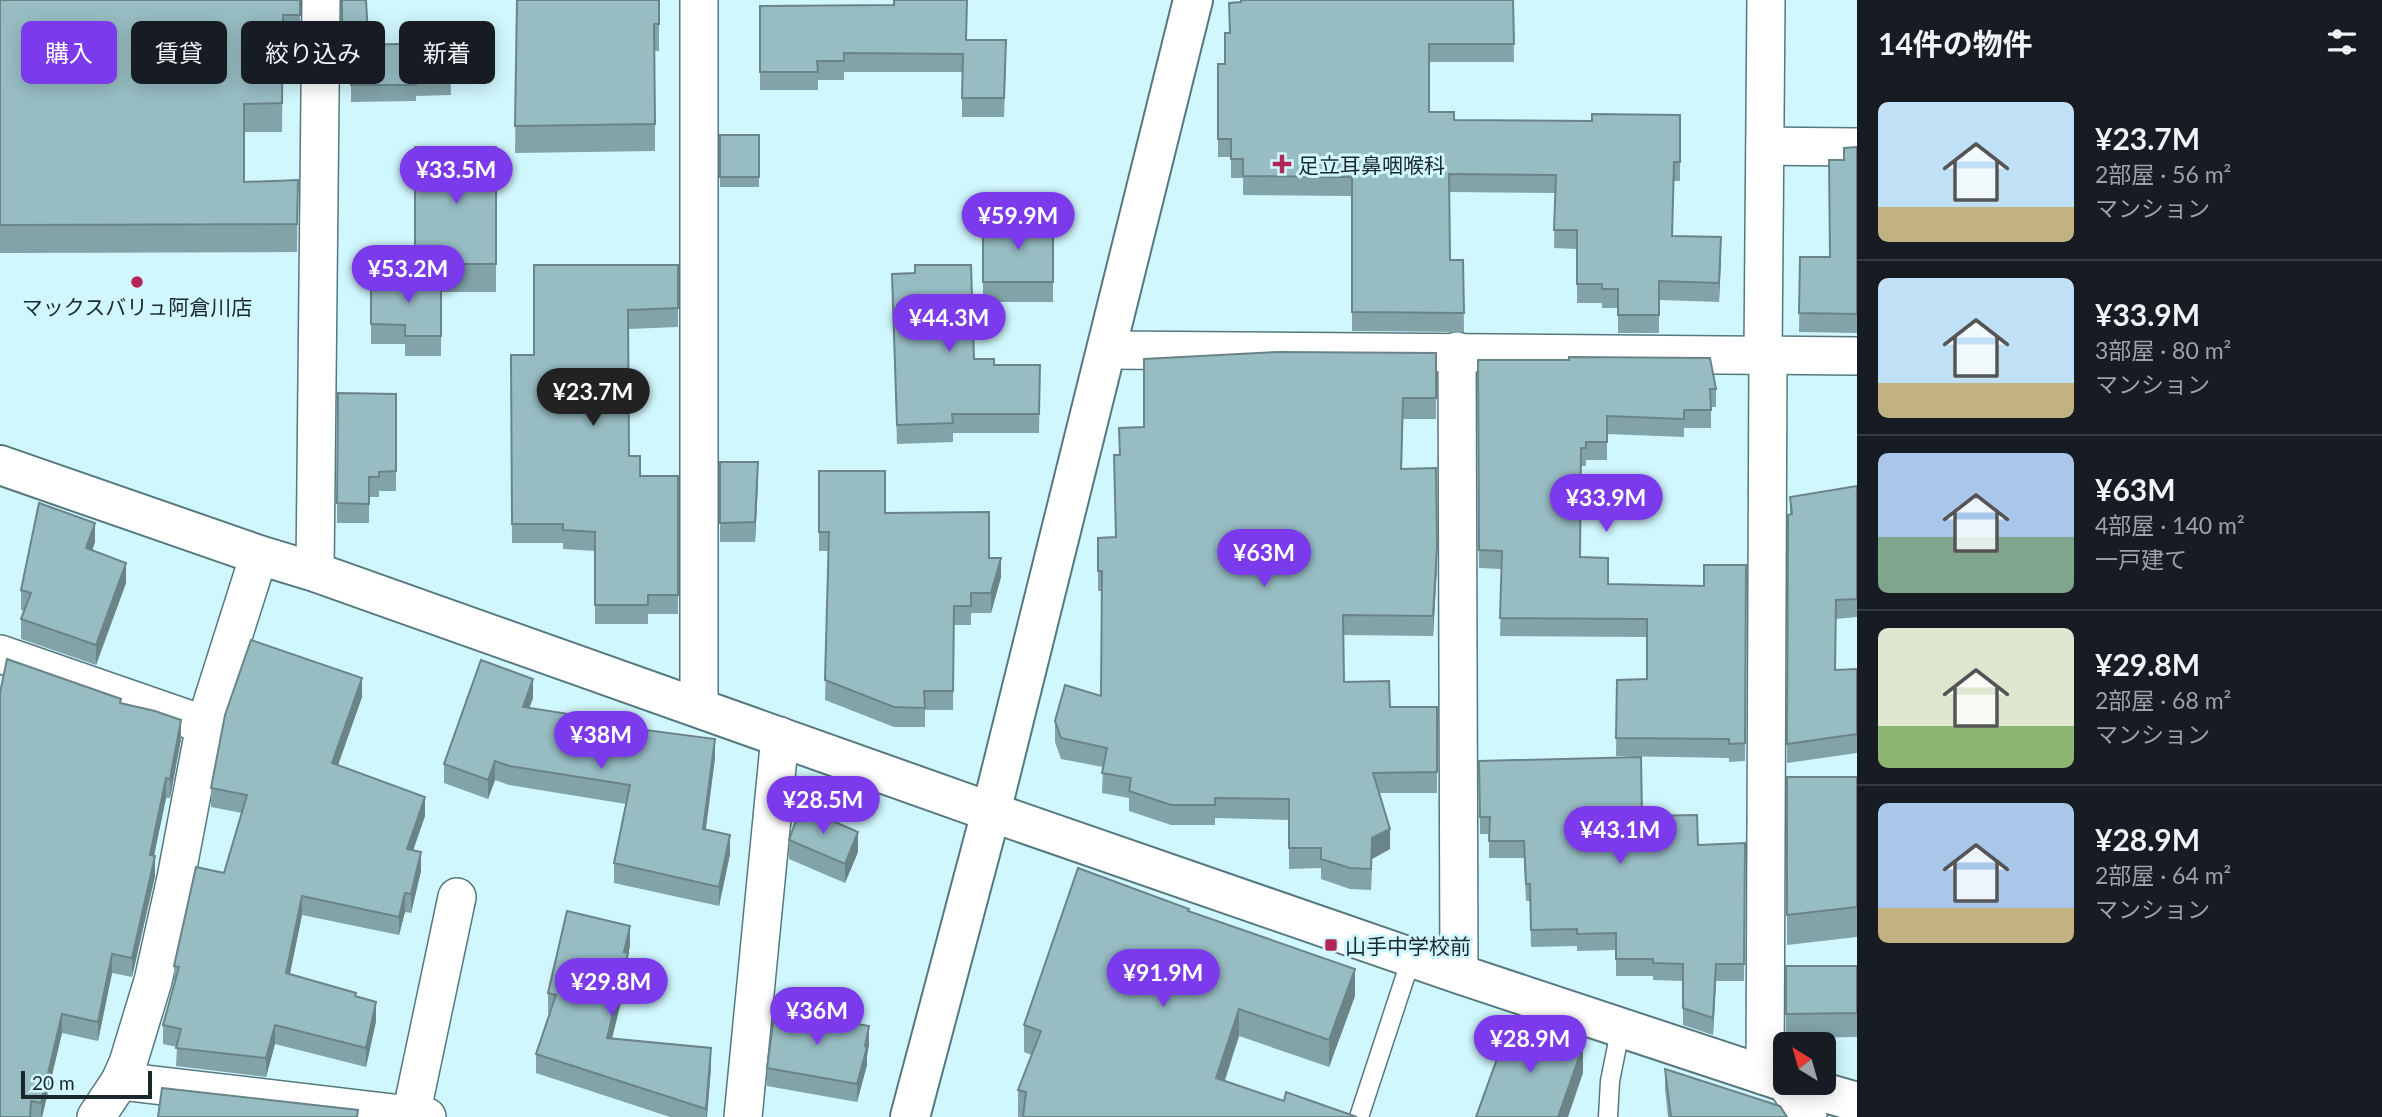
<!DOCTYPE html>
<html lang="ja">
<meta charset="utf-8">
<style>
body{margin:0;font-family:Lato,"Noto Sans JP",sans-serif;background:#242831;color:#f1f3f6;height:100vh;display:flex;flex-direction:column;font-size:26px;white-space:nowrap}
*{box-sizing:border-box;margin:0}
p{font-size:23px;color:#9ea1a6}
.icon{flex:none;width:38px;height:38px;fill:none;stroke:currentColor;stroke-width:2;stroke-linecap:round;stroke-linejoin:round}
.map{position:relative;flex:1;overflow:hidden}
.details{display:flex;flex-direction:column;background:#171b24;width:525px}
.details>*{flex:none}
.hud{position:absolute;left:21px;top:21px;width:665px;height:63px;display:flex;gap:14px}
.needle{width:46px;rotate:323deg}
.fabs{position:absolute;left:1773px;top:1032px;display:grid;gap:14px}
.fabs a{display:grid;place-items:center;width:63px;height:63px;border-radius:10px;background:#171b24;box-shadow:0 4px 18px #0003;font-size:35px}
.scale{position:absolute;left:21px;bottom:18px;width:131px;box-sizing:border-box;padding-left:7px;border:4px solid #19282a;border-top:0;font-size:19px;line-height:24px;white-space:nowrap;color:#19282a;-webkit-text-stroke:5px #d0f7fd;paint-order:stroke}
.price{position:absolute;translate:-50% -60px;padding:0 16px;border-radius:24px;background:#7c3aed;color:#fff;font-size:23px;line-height:46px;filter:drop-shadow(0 2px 4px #0008)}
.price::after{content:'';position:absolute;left:50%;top:42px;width:21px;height:16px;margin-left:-10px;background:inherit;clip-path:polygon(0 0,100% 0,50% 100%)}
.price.selected{background:#222;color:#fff}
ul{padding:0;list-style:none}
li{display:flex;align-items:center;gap:21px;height:175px;padding:0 21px}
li+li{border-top:2px solid #363941}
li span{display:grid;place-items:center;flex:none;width:196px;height:140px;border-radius:10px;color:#555}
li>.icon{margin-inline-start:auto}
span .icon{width:84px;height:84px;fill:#fffc;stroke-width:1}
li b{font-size:30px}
h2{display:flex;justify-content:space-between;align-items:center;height:84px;padding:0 21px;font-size:30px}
.chip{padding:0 24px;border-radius:10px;background:#171b24;box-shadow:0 4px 18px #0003;font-size:24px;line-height:63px}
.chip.selected{background:#7c3aed;color:#fff}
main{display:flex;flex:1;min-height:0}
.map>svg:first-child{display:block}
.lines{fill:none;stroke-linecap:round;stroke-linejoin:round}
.lane-casing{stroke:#55787e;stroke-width:21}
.street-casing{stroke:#55787e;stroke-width:40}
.secondary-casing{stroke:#55787e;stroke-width:42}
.lane{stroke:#fff;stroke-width:18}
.street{stroke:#fff;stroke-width:37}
.secondary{stroke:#fff;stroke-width:38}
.wall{fill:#82a3a8}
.shaded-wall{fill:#6a8488}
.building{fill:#97bdc3;stroke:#6a8488;stroke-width:2}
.poi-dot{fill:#b42557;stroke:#d0f7fd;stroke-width:2.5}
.labels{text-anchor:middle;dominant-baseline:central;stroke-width:6;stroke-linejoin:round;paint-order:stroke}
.poi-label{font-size:21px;fill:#19282a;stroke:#d0f7fd;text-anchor:start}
</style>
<main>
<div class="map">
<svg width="1857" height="1117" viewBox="0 0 1857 1117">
<rect width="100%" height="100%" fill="#d0f7fd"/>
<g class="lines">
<!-- lane casing -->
<g class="lane-casing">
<g id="lane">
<path d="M1359,1117L1412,956"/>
<path d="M1608,1117L1610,1081L1621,1026"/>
</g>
</g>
<!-- street casing -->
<g class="street-casing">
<g id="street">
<path d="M1765,146L1857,147"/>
<path d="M1107,350L1857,356"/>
<path d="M1457,351L1459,974"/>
<path d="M1763,355L1766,0"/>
<path d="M315,572L321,0"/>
<path d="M0,654L205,725"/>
<path d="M699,708V0"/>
<path d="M1765,1076L1768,355"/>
<path d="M120,1081L427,1117"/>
<path d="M1786,1083L1808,1117"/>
<path d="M411,1115L457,897"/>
<path d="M96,1117L120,1081L128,1063L153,981L176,878L205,725L259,555"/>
<path d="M743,1117L780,736"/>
</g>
</g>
<!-- secondary casing -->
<g class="secondary-casing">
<g id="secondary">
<path d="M0,465L259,555L315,572L991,812L1459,974L1785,1082"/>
<path d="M1791,1083L1857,1102"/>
<path d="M910,1117L991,812L1193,0"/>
</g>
</g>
<!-- lane -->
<use href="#lane" class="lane"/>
<!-- street -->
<use href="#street" class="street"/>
<!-- secondary -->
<use href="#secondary" class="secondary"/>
</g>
<!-- wall -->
<g class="wall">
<path d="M0,0H300V44H283L282,132H244V182L298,180L297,252L0,253Z"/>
<path d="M342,0L368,34V44H342Z"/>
<path d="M517,0H659V51H655V151L515,153Z"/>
<path d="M1240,0H1513L1514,62H1429V112L1454,120L1592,121L1680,115V181H1674L1672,236L1721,256L1719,302L1659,300V333H1618V308H1602V303H1577V249L1554,248L1555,193L1449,192L1450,260H1463L1464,332L1352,331V196L1243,195V178H1231V157H1218V64H1225L1229,33V3L1241,2Z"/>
<path d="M894,5L1006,59L1004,117H962V72H844V80H818V90H760V6Z"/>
<path d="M450,43L451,95L416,96V101L351,102V45Z"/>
<rect x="720" y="135" width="39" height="52"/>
<path d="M415,147H496V292H441V356H405V344H371V278L415,279Z"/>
<path d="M1857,147V333L1799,332L1800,257H1830L1844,160Z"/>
<path d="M1053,221V302H983V222Z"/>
<path d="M678,265V327L628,329L629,456L640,476H678V614H648V624H595V551L563,549V543H512L511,355H534Z"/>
<path d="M892,274L974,359L994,365H1040L1039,433H953V442L897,444Z"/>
<path d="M1436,353V419H1403L1402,469L1437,566L1433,636L1343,635L1344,682L1390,707H1437V793H1379L1390,849L1372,859L1371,890L1350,889L1321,879V868L1289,869V820L1215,818V825H1171L1129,811V798L1102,793L1103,767L1061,759L1055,742V721L1101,696L1102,591H1098V538L1116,537L1114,455H1120L1144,427Z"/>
<path d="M1478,360L1716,389V407H1711V428H1684V437L1607,434V460H1586V466H1581L1580,557L1608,584L1704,586L1746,565L1745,761L1729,762V758L1616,756L1617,680L1647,679V637L1500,636L1502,569L1479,568Z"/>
<path d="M338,393L396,394V491H379V497H369V523H337Z"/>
<path d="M720,462L758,482L755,542H720Z"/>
<path d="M819,471L885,513L989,558L1001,577L991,613H971V625H954L953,710H925V727H894L825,700L829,551H819Z"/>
<path d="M1857,486V617L1836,619L1835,670L1857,669V753L1787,763L1788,515H1790V497Z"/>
<path d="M95,542L92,551L126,583L96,665L21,639V619L24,611L21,610V590Z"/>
<path d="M362,697L338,765L425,816L413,850L421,871L411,913L405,912L399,935L302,915L290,974L356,996L376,1021L366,1067L275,1044L266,1077L176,1066L177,1047L163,1044V1025L174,985V966L224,873L242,813L211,807V788Z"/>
<path d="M533,698L529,708L608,725L715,758L706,829L730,854L719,906L614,883V863L626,804L509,785L495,780L488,799L444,783V764Z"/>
<path d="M121,704L181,739L170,798H166L154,856L155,876L132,977L112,973L98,1041L62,1033L42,1117H0Z"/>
<path d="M1479,761L1642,816L1698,845L1745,843L1744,981H1716L1713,1035L1683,1025V981L1653,980V976H1616V950L1577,951V946L1531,947L1530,901H1526L1524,858H1489V834H1480Z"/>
<path d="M1787,777H1857V937L1787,945Z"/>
<path d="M789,840L858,852L845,883L789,859Z"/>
<path d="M1189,911L1355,996L1329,1067L1239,1036L1225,1081L1284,1101L1357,1117H1018V1090L1032,1055L1024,1052V1025Z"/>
<path d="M630,945L628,956V973L612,1039L711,1067L707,1117H670L536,1073V1054L550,1013H548V993Z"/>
<path d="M1786,966H1857V1037L1786,1038Z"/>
<path d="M869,1044L867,1056V1065L857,1102L767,1086V1068Z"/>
<path d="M1665,1069L1787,1117H1668L1665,1089Z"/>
</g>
<!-- shaded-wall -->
<g class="shaded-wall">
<path d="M1721,237V256L1719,302V283Z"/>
<path d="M758,462V482L755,542V522Z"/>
<path d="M95,523V542L86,568V548Z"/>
<path d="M1437,546V566L1433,636V616Z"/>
<path d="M1001,558V577L991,613V593Z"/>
<path d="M126,563V583L96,665V645Z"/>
<path d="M362,678V697L332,782V763Z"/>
<path d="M533,679V698L523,726V707Z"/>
<path d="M181,720V739L170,798V779Z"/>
<path d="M715,739V758L703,848V829Z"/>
<path d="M495,761V780L488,799V780Z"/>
<path d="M166,778V798L150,874V855Z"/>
<path d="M425,797V816L407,868V849Z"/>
<path d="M1390,829V849L1372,859L1371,890L1372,838Z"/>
<path d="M858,832V852L845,883V864Z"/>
<path d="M730,835V854L719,906V887Z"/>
<path d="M421,852V871L411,913V894Z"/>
<path d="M155,856V876L132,977V958Z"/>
<path d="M405,893V912L399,935V917Z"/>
<path d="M302,896V915L286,992V973Z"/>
<path d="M630,926V945L628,956V973L607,1058V1038Z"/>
<path d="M112,954V973L98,1041V1022Z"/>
<path d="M1716,964V981L1713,1035V1018Z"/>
<path d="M1355,969V996L1329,1067V1040Z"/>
<path d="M376,1002V1021L366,1067V1048Z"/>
<path d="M1239,1009V1036L1216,1105V1078Z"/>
<path d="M62,1014V1033L42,1117H41V1103Z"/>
<path d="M275,1025V1044L266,1077V1058Z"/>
<path d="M869,1026V1044L867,1056V1065L857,1102V1084Z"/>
<path d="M1583,1046V1073L1568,1117H1558Z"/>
<path d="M711,1048V1067L707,1117H706Z"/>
</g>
<!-- building -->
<g class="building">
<path d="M0,0H300V15H283L282,103L244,104V182L298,180L297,224L0,225Z"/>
<path d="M342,0H366L368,34H342Z"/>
<path d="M517,0H659V24H654L655,124L515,126Z"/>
<path d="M894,0H967L966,40H1006L1004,98H962L963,54L844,53V61H817L818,72H760V6L894,5Z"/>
<path d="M1241,0H1513L1514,44H1429V112H1454V120L1592,121V114L1680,115V162H1674L1672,236L1721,237L1719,283L1659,281V315H1618V289H1602V284H1577V230H1554L1556,175L1449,174L1450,260H1463L1464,313L1352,312V177L1243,176V159H1231V139H1218V64H1225V33H1230L1229,3L1241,2Z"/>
<path d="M450,43L451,78L416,79V85H351V45Z"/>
<rect x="720" y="135" width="39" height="42"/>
<rect x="415" y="147" width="81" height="117"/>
<path d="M1857,147V314L1799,313L1800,257H1830L1829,160H1844V148Z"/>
<path d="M1053,221V282H983V222Z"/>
<path d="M534,265H678V308L628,310L629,456H640V476H678V595H648V605H595V532L563,530V524H512L511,355H534Z"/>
<path d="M915,265H971L974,359H994V365H1040L1039,414H952L953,423L897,425L892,274L915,273Z"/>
<path d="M371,278L441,279V336H405V325L371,324Z"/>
<path d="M1277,352L1436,353V398H1403L1401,469L1436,468L1437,546L1433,616L1343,615L1344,682L1389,681L1390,707H1437V772L1373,773L1390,829L1372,838L1371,869L1350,868L1321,859V848H1289V799L1215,798V805H1171L1129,791L1131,778L1102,773L1107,748L1061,738L1055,721L1065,685L1101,696L1102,571H1098V538L1116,537L1114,455H1120L1119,428L1144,427V359Z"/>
<path d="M1569,357L1710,358L1716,389H1710L1711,410H1684V419L1607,416V442H1586V448H1581L1580,557L1608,558V584L1704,586V565H1746L1745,743L1729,744V739L1616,738L1617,680L1647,679V619L1500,618L1502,551L1479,550L1478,360H1569Z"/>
<path d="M338,393L396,394V471L379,472V477H369V504L337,503Z"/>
<path d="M720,462H758L755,522L720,523Z"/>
<path d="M819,471H885V513L989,512V558H1001L991,593H971V606H954L953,691H924L925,708L894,707L825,680L829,532H819Z"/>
<path d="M1857,486V599L1836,600L1835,670L1857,669V734L1787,744L1788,515L1792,514L1790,497Z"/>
<path d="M39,503L95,523L86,548L126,563L96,645L21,619L31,593L21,590Z"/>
<path d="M251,640L362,678L332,763L425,797L407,849L421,852L411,894L405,893L399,917L302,896L286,973L356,993L355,996L376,1002L366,1048L275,1025L266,1058L176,1048L181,1029L163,1025L179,967L174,966L196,867L224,873L247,795L211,788L225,715Z"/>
<path d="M7,659L121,699L120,703L155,711L181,720L170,779L166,778L150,855L155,856L132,958L112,954L98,1022L62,1014L41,1103L31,1101L30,1117H0V693Z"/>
<path d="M481,660L533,679L523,707L608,720L607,725L715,739L703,829L730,835L719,887L614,863L630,785L509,766L495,761L488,780L444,764Z"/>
<path d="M1641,757L1642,816L1697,815L1698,845L1745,843L1744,964H1716L1713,1018L1683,1008V964L1653,963V959H1616V933L1577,934V929L1531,930L1530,884H1526L1524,841H1489L1490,817H1480L1479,761Z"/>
<path d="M1787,777H1857V907L1787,915Z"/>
<path d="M801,807L858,832L845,864L789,840Z"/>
<path d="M1078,868L1189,909L1188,911L1355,969L1329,1040L1239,1009L1216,1078L1284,1101L1286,1092L1357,1117H1023L1026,1092L1018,1090L1041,1031L1024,1025Z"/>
<path d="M567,911L630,926L624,952L628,953L607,1038L711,1048L706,1109L536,1054L556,995L548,993Z"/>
<path d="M1786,966H1857V1013L1786,1014Z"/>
<path d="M775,1009L869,1026L865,1046L867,1047L857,1084L767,1068Z"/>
<path d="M1511,1020L1583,1046L1558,1117H1476Z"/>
<path d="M1665,1069L1780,1106L1787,1117H1671Z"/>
<path d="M162,1088L358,1110L357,1117H158Z"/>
</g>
<!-- markers -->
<g class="poi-dot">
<path d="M1278.5 153.5h7v7h7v7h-7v7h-7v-7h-7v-7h7z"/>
<circle cx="137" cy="282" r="7"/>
<rect x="1324" y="938" width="14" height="14" rx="3.5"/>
</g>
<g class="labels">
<!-- poi labels -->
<g class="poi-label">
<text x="1298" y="164">足立耳鼻咽喉科</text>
<text x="137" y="306" text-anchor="middle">マックスバリュ阿倉川店</text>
<text x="1345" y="945">山手中学校前</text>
</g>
</g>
</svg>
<div class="fabs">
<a><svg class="needle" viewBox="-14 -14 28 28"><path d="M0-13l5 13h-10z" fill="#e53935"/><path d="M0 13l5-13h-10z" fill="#9ea1a6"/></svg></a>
</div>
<div class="scale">20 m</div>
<b class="price" style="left:456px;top:206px">¥33.5M</b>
<b class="price" style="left:1018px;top:252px">¥59.9M</b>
<b class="price" style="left:408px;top:305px">¥53.2M</b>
<b class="price" style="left:949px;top:354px">¥44.3M</b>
<b class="price selected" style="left:593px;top:428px">¥23.7M</b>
<b class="price" style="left:1606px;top:534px">¥33.9M</b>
<b class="price" style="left:1264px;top:589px">¥63M</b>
<b class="price" style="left:601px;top:771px">¥38M</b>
<b class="price" style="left:823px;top:836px">¥28.5M</b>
<b class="price" style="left:1620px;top:866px">¥43.1M</b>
<b class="price" style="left:1163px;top:1009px">¥91.9M</b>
<b class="price" style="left:611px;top:1018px">¥29.8M</b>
<b class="price" style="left:817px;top:1047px">¥36M</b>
<b class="price" style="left:1530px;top:1075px">¥28.9M</b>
<div class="hud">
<a class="chip selected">購入</a>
<a class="chip">賃貸</a>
<a class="chip">絞り込み</a>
<a class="chip">新着</a>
</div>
</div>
<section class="details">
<h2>14件の物件<svg class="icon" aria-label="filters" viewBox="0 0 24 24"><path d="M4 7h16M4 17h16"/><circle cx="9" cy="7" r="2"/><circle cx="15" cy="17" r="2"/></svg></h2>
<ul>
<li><span style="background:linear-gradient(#bfe0f5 75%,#c2b280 0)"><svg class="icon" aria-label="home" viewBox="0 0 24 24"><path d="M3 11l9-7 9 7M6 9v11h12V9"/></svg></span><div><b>¥23.7M</b><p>2部屋 · 56 m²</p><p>マンション</p></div></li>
<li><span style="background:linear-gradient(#bfe0f5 75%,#c2b280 0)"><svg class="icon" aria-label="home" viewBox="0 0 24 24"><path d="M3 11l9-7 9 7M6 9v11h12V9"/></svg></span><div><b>¥33.9M</b><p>3部屋 · 80 m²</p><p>マンション</p></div></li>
<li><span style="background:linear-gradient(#a9c7e8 60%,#7fa58c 0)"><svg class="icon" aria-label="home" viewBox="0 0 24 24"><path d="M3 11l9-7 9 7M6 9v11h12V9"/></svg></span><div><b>¥63M</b><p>4部屋 · 140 m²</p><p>一戸建て</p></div></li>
<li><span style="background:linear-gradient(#dfe7d0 70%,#8fb573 0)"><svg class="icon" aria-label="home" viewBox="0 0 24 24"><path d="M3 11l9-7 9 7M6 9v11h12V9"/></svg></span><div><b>¥29.8M</b><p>2部屋 · 68 m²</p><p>マンション</p></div></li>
<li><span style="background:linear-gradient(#a9c7e8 75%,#c2b280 0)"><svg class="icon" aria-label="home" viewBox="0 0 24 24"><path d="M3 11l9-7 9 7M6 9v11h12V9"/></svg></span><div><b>¥28.9M</b><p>2部屋 · 64 m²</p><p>マンション</p></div></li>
</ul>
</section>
</main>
